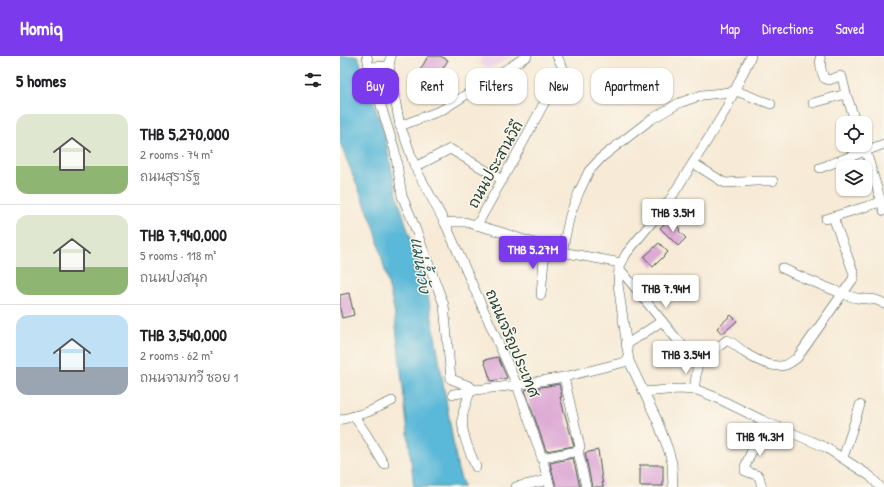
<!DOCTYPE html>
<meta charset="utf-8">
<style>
body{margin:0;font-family:"Patrick Hand","Playpen Sans Thai",sans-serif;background:#f6f6f6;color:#202124;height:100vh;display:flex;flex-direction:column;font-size:15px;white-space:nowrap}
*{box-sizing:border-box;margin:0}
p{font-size:13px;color:#757577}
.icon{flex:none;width:22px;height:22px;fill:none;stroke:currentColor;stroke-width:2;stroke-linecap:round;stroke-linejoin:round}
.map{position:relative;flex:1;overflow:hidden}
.sheet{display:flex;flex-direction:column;background:#fff;width:340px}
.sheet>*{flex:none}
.guide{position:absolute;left:12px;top:12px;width:380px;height:36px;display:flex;gap:8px}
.buttons{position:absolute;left:496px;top:60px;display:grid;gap:8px}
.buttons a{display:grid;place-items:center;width:36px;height:36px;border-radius:8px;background:#fff;box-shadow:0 1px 3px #0004;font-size:20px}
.price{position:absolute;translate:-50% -34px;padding:0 9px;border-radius:4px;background:#fff;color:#222;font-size:13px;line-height:26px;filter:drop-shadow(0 1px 2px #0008)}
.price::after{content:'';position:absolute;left:50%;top:24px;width:12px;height:9px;margin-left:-6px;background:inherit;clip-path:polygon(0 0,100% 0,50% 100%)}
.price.selected{background:#7c3aed;color:#fff}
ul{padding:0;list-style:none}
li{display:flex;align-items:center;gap:12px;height:100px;padding:0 16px}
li+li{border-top:1px solid #e0e0e0}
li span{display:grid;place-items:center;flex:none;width:112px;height:80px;border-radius:12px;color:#555}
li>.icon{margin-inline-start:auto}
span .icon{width:48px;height:48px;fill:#fffc;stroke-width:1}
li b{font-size:17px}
h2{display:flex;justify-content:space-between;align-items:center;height:48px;padding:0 16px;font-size:17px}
.chip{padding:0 14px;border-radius:12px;background:#fff;box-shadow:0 1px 3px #0004;font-size:14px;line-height:36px}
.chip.selected{background:#7c3aed;color:#fff}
header{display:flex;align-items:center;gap:24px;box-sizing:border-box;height:56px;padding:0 20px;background:#7c3aed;color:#fff}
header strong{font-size:19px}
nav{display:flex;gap:22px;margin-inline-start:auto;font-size:14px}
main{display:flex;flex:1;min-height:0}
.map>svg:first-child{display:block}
.built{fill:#edd0e8}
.water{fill:#5ab8d8;stroke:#3c7a86}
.building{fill:#deabd5}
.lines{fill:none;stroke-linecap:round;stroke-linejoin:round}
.minor-casing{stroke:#3f574c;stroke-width:10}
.minor{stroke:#fff;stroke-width:9}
.labels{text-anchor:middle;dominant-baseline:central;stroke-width:3;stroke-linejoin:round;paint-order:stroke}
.street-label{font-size:15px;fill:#1f3d34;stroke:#fbf7ec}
.water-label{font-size:16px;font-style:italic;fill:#2e5c5d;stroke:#fbf7ec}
</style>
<header>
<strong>Homiq</strong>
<nav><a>Map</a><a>Directions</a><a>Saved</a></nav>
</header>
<main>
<section class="sheet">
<h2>5 homes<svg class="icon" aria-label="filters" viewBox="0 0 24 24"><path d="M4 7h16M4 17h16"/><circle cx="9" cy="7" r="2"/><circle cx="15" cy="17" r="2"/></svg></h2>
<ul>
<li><span style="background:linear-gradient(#dfe7d0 65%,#8fb573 0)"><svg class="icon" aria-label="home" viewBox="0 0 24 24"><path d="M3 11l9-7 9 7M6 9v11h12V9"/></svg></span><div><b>THB 5,270,000</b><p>2 rooms · 74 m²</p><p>ถนนสุรารัฐ</p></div></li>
<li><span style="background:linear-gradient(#dfe7d0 65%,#8fb573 0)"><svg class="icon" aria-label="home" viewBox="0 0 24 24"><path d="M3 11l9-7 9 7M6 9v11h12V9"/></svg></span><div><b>THB 7,940,000</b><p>5 rooms · 118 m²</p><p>ถนนปงสนุก</p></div></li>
<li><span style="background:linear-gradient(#bfe0f5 65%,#9aa5b1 0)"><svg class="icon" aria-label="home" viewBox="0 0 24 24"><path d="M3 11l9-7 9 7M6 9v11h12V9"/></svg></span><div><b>THB 3,540,000</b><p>2 rooms · 62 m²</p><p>ถนนจามทวี ซอย 1</p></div></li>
</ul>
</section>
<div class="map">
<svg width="544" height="431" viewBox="0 0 544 431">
<rect width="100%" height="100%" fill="#fbf7ec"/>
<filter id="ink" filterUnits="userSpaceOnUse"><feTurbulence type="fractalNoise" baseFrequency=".025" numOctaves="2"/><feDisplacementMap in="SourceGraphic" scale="8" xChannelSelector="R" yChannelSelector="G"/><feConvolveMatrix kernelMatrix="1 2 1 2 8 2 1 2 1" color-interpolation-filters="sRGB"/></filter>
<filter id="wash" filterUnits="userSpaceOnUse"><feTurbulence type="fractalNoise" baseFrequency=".012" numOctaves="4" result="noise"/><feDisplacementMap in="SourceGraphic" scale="16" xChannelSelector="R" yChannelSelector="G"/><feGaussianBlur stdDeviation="0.9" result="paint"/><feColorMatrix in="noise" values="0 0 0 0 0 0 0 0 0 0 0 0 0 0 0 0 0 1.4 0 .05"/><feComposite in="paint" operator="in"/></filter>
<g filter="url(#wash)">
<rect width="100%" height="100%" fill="#f7ead6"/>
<!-- built -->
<path class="built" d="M142,0H173L150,12L139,8Z"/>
<!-- water -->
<path class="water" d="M0,0H18L44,77L57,139L88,239L118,414L124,431H74L54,253L35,173L4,97L0,86Z"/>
<g id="blocks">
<!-- building -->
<g class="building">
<path d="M88,0H100L108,4L93,29L77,20Z"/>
<path d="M328,164L335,171L337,170L340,173L339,175L346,182L338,190L320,172Z"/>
<path d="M319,187L328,196L313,211L304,201Z"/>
<path d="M9,237L14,259L2,262L0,253V239Z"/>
<path d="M391,259L397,265L382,278L377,272Z"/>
<path d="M158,301L167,322L151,325L144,304Z"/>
<path d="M219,328L222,341H220L234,390L206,395L185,334Z"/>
<path d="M258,394L263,431H252L245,397Z"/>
<path d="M233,402L240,431H216L210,407Z"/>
<rect x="300" y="409" width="23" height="21"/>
</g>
</g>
</g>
<g filter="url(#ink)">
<use href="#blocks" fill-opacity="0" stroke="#3f574c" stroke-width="1"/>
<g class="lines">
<!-- minor casing -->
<g class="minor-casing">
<g id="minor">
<path d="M27,0L29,11"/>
<path d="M51,0L49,10L60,70L65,82L75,111L105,167L177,329L202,402L210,431"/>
<path d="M480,0L481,13L484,22L489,24L500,20L502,21L506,38"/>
<path d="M49,10L29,11L55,95L62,140L71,161L104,249L111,323L129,330L135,334"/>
<path d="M473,47L506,38L516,67"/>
<path d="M60,70L102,54L187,0"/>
<path d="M524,89L544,155"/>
<path d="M353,107L383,126L386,127L416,125H433"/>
<path d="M75,111L110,93L162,124"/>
<path d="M480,112L544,88"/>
<path d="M486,163L544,145"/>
<path d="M105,167L113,166H125L154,174L222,196L281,207"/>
<path d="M137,169L181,90L223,12L217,0"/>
<path d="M222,196L230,159L239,136L249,115L262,101L310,64L339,47L362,39L382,37L396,35L431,48"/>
<path d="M279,212L335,281L358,307"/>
<path d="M442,212C460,221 478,228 496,235C503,238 510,241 517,242C527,244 536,241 544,248"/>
<path d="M201,239L205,191"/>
<path d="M286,289L322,265"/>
<path d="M358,307L387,284C394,287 399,292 405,297C416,304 432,313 446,309C450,307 454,304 457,302L513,223L514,218L493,161"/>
<path d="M224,321L240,391L238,395L246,431"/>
<path d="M354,334L358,307"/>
<path d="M130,336C128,343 124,351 123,358C120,376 129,394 136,411"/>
<path d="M304,336L338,333L357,334L375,341L424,365L485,391L530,420L540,431"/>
<path d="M113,338L130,336L135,334L177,329L224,321L289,305"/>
<path d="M14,360L28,381L44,408"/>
<path d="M0,364L28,356L52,345"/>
<path d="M202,402L238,395"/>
<path d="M503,402L520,349"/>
<path d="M176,431L208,424"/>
<path d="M333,431L332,407L328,393L317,364L289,305L278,228L279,212L286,198L329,145L365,88L385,55L411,0"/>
<path d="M422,431L419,420L405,415V411L424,365"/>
</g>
</g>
<!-- minor -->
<use href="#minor" class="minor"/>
</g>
</g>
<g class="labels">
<!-- street labels -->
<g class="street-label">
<text transform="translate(155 108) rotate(-61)">ถนนประสานวิถี</text>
<text transform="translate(173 287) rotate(67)">ถนนเจริญประเทศ</text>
</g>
<!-- water labels -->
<g class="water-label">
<text transform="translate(81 209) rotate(81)">แม่น้ำวัง</text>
</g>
</g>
</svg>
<div class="buttons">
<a><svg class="icon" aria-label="locate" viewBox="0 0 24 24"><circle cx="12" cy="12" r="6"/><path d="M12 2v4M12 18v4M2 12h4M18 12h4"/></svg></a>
<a><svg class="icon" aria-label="layers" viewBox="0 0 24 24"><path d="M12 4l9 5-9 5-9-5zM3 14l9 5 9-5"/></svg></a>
</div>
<b class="price" style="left:333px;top:177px">THB 3.5M</b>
<b class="price selected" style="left:193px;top:214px">THB 5.27M</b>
<b class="price" style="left:326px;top:253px">THB 7.94M</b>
<b class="price" style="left:346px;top:319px">THB 3.54M</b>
<b class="price" style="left:420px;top:401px">THB 14.3M</b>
<div class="guide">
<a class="chip selected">Buy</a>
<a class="chip">Rent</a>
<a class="chip">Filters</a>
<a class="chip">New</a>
<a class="chip">Apartment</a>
</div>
</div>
</main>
